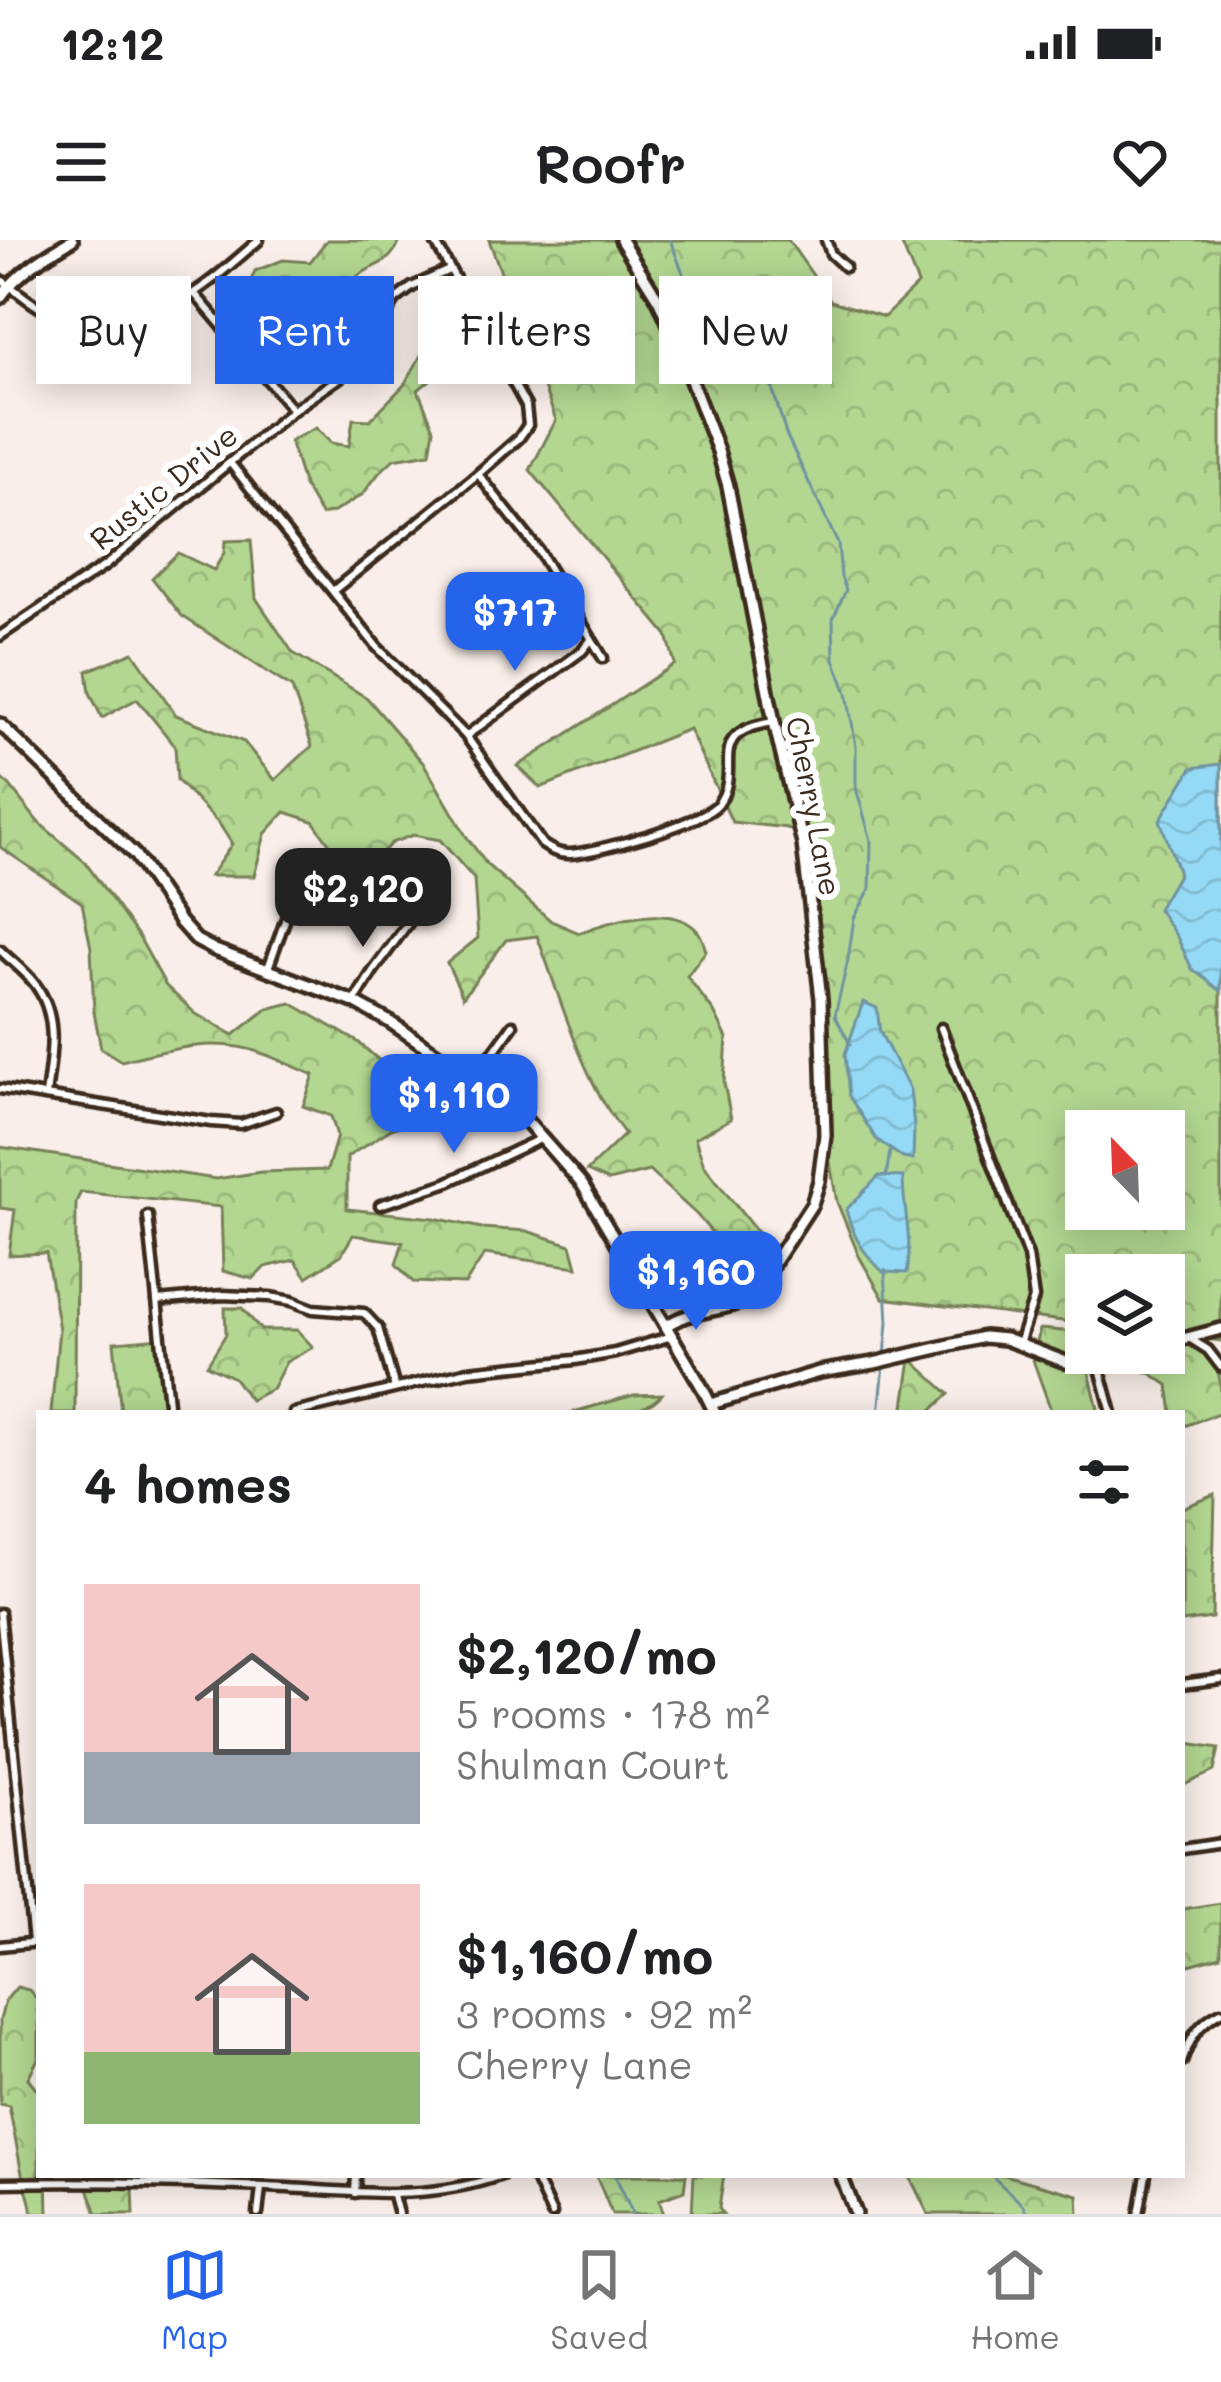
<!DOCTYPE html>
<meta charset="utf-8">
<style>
body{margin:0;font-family:Mali,sans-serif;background:#f2f2f2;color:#202124;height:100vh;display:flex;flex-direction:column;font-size:45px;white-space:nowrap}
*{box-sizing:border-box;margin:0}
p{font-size:39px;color:#757577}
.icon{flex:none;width:66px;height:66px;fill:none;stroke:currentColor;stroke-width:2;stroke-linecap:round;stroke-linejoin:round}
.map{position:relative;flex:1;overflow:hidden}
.side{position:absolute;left:36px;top:1170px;width:1149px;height:768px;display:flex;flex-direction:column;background:#fff;border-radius:0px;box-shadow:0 6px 30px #0003}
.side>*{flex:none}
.banner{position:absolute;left:36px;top:36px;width:1149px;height:108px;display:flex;gap:24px}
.needle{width:78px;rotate:337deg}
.fabs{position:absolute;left:1065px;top:870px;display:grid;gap:24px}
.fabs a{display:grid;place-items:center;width:120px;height:120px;border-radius:0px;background:#fff;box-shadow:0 6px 30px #0003;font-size:60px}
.price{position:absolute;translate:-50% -102px;padding:0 27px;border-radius:24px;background:#2563eb;color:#fff;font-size:39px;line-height:78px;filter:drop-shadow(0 3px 6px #0008)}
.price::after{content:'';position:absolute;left:50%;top:72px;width:36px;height:27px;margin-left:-18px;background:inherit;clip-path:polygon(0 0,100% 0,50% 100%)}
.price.selected{background:#222;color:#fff}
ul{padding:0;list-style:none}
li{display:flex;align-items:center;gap:36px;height:300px;padding:0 48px}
li span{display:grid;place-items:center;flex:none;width:336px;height:240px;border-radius:0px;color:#555}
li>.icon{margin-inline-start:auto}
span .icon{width:144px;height:144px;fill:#fffc;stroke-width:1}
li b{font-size:51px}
h2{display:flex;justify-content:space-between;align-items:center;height:144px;padding:0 48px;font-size:51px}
.chip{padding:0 42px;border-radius:0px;background:#fff;box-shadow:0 6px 30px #0003;font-size:42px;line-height:108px}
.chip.selected{background:#2563eb;color:#fff}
.status{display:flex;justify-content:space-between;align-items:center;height:84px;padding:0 60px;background:#fff;direction:ltr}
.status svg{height:33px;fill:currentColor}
header{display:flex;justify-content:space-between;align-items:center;height:156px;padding:0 48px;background:#fff;font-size:54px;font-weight:600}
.dock{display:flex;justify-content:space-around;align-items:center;height:168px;border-top:3px solid #e0e0e0;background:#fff;font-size:33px;color:#757577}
.dock a{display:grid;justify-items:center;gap:6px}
.dock .selected{color:#2563eb}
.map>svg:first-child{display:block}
.forest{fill:url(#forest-crowns);stroke:#778058;stroke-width:3;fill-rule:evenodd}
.water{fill:url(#water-waves);stroke:#7094a0;stroke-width:3}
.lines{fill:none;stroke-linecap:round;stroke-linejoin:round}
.stream{stroke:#7094a0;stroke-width:3}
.street-casing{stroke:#3b2a1e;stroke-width:15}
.secondary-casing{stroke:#3b2a1e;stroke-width:18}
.street{stroke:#fff;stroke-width:6}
.secondary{stroke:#fff;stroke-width:9}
.labels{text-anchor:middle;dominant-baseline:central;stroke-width:12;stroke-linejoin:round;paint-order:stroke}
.street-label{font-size:30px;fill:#3b2a1e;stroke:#fff}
</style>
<div class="status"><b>12:12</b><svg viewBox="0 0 49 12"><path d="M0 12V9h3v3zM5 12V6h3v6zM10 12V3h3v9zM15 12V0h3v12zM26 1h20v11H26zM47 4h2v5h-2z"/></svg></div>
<header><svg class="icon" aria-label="menu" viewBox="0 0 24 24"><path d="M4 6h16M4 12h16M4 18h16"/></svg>Roofr<svg class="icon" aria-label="heart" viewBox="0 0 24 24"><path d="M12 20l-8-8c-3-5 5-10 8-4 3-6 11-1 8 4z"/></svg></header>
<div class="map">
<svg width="1221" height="1974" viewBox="0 0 1221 1974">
<defs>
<pattern id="forest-crowns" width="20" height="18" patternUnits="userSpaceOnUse" patternTransform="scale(3)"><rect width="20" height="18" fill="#b3d791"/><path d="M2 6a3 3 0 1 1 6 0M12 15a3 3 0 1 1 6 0" fill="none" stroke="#9bb97d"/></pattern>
<pattern id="water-waves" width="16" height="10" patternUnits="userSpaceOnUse" patternTransform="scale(3)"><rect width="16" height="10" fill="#94daf6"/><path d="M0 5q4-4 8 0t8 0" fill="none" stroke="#80bbd2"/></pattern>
</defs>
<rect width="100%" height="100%" fill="#f9eee9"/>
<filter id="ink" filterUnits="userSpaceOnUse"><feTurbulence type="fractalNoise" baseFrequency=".00833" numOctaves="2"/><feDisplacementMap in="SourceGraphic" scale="24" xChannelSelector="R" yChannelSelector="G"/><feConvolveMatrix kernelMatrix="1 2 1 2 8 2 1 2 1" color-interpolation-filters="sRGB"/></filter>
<g filter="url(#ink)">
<!-- forest -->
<g class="forest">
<path d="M327,0H401C386,28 380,20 358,36C330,56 300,96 281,124L256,91L266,66L246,53L255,31L283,20L310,22Z"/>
<path d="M489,0H788L831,61L884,77L918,44L900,0H1221V1101L1190,1097C1221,1123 1221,1131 1221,1172L1182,1187V1173H1172L1168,1145L1150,1133L1111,1121V1113H1164V1096H1174L1164,1094V1035H1086V1084L883,1058L859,1016L837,962L825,895L801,596L787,588L732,582L689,489L540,548L518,526L675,424L667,395L530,230L556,180ZM1086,891H1164V969H1086Z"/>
<path d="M465,78L473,89L478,108L447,126L418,150L434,189L430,213L394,219L379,233L363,254L334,272L321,275L304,246L290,201L316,188L331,203L349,206L353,179L370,180L404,145L432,96Z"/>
<path d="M251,300L256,358L293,413L367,458L424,524L466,596L487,625L551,681L579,693C609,681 676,661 699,693C703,699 704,705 706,711L687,736L714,772L727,798L724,843L731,879L695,898L704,925L774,1014L762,1044L740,1026L697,975L649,931L609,941L587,931L625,894C582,840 562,761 537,696L506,700L463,757L447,723L478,698L474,639L440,600L413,595L391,603L374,622L364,647L347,664L346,627L313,581L285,572L265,594L254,636H210L232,604L220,585L177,540L175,506L137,459L102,478L90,453L87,431L133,412L176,475L244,502L275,540L312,506L292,448L182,376L152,338L178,313L214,330L224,313L225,301Z"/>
<path d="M0,538L9,545L38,582L85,622L139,697L166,746L196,774L234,795L267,769L291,763L358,802L411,848L427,877L391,889L347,917V969L434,978L482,988L527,991L571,1005L577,1027L485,1014L465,1044L413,1042L396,1024L403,1002L353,995L341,1015L307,1037L295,1020L265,1027L253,1039L223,1031L221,967L81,952L76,962L75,1173H51L59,1089L46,1013L9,1015L15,970L0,968V907L216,939L261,932L327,930L337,896L331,876L303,866L314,835C297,828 279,819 261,813C215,796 167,810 121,821L101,808L94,772L91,708L82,663L0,607Z"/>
<path d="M225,1068H242L261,1090H297L313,1107L286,1122L272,1149L250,1160L234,1138L207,1125L226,1094Z"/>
<path d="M1040,1089L1086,1093V1113H1099L1087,1124L1099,1173H1052L1033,1120Z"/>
<path d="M161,1098L172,1173H121L114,1102Z"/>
<path d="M911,1119L949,1154L932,1170L933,1173H903Z"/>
<path d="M662,1154C641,1179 600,1173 570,1173L634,1155Z"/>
<path d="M1215,1255L1212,1378L1182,1382V1268Z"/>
<path d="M1182,1502L1219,1508L1214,1531L1182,1546Z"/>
<path d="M1221,1663V1716L1182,1727V1669Z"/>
<path d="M17,1747L29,1750L37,1759L39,1774V1817L28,1838L39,1852V1935H47L48,1974H33L21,1929L9,1866L0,1864V1780L5,1761Z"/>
<path d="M596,1935H686L684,1951L659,1960L664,1974H612Z"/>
<path d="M694,1935H724L719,1968L723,1974H692Z"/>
<path d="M909,1935H1004L1078,1955L1079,1974H928Z"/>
<path d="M88,1948H133L134,1974H97Z"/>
</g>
<!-- water -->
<g class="water">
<path d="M1221,524V751L1192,729L1177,697L1158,669L1179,633L1160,580L1192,528Z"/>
<path d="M863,762L877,768L880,792L910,850L914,886L913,920L903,918L876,899L849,856L845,814Z"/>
<path d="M879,936L903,937C903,968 913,1002 907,1033L883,1032C862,1011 854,999 846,970Z"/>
</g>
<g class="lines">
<!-- stream -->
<g class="stream">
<path d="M670,0L685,38L722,78L749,95L757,110L769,137L786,194L838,304L841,337L846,350L833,379L834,419L847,453L856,507V548L871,600L870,649L854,678L848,720L835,775L850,804"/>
<path d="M886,937L890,911"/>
<path d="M885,1030L888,1082L885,1116"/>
<path d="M879,1173L884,1126"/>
<path d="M615,1935L633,1974"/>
<path d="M991,1935L1023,1965L1027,1974"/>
</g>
<!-- street casing -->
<g class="street-casing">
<g id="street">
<path d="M826,0L831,14L845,27"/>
<path d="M0,39C16,50 30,63 47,72C58,78 72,80 84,81C160,91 206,46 259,0"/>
<path d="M195,54L293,170"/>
<path d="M231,224L377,407L466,496L542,604C551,610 558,614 568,614C592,614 705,582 718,564C745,528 700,493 774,482"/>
<path d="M478,234L538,310L603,418"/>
<path d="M334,350L478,234L519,198L528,185L526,166L434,0"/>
<path d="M0,396L106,325L293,170L366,119L375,107L387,73L396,59L412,47L449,30"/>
<path d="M466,496L582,411L591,400"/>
<path d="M0,710C11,721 25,731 35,744C60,777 51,817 46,855"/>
<path d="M268,728L295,653"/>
<path d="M354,762L373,731L409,682"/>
<path d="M941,788L1028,1016L1034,1058L1019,1104"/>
<path d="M474,839L513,785"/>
<path d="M0,849L211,882L241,884L276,872"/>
<path d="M380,965L446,943L542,898"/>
<path d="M148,976L169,1173"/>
<path d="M157,1061L222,1055L270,1057L292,1061L313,1069L364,1073L378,1088L395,1148"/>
<path d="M1189,1098L1208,1110L1221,1127"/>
<path d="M1098,1121L1112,1173"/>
<path d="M294,1173L468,1131L575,1120L615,1113L672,1096"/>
<path d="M0,1373L33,1702"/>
<path d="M1182,1444L1221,1439"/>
<path d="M1182,1609L1221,1603"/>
<path d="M0,1706L39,1702"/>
<path d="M1182,1822C1190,1799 1198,1783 1221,1772"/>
<path d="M534,1935L552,1974"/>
<path d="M0,1943C88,1941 178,1943 266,1947C349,1950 420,1964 502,1935"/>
<path d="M355,1953L356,1935"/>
<path d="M393,1955L398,1974"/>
<path d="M258,1974L261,1948"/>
<path d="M1139,1974L1146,1935"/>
</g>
</g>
<!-- secondary casing -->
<g class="secondary-casing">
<g id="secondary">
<path d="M621,0L658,59L671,88L718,211L728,246L774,482L803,604L821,759L825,895L819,941L812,964L752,1056C726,1073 692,1068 666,1086"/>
<path d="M0,58C18,32 45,16 72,0"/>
<path d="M0,484L135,615L180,682L196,700L215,710L354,762L390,782L474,839L523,877L582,944L703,1149L715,1173"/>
<path d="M1164,1104L1221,1089"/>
<path d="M711,1164L819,1132L874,1123L984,1097L1005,1099L1066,1122L1090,1123L1108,1119L1111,1121L1135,1113"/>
<path d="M841,1935L856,1974"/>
</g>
</g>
<!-- street -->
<use href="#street" class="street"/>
<!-- secondary -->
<use href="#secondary" class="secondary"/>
</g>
</g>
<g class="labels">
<!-- street labels -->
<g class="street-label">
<text transform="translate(163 246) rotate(-39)">Rustic Drive</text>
<text transform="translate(815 566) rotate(79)">Cherry Lane</text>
</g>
</g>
</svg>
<div class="fabs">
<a><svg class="needle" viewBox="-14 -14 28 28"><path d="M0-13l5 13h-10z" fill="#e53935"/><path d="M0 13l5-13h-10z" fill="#757577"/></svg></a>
<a><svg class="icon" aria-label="layers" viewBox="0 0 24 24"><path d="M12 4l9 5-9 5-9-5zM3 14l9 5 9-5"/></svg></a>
</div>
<b class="price" style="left:515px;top:434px">$717</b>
<b class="price selected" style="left:363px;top:710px">$2,120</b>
<b class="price" style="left:454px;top:916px">$1,110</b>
<b class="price" style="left:696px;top:1093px">$1,160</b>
<div class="banner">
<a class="chip">Buy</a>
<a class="chip selected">Rent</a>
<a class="chip">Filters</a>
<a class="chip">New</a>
</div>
<section class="side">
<h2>4 homes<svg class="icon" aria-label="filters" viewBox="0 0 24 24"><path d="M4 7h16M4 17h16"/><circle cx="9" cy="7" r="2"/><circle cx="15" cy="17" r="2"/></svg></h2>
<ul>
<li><span style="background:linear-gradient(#f6c9c9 70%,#9aa5b1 0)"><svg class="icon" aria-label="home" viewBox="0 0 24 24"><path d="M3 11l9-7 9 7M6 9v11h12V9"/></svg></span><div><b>$2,120/mo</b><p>5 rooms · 178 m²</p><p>Shulman Court</p></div></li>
<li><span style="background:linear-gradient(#f6c9c9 70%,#8fb573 0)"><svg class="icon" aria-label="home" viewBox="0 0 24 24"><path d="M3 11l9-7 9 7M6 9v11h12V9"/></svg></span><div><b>$1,160/mo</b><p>3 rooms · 92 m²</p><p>Cherry Lane</p></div></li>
</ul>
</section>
</div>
<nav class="dock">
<a class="selected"><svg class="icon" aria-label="map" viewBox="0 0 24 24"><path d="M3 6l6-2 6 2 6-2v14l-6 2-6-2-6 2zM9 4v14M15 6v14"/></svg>Map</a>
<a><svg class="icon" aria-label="saved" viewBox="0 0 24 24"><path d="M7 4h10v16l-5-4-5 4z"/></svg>Saved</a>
<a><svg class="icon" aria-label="home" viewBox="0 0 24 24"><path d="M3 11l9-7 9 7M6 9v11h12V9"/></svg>Home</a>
</nav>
